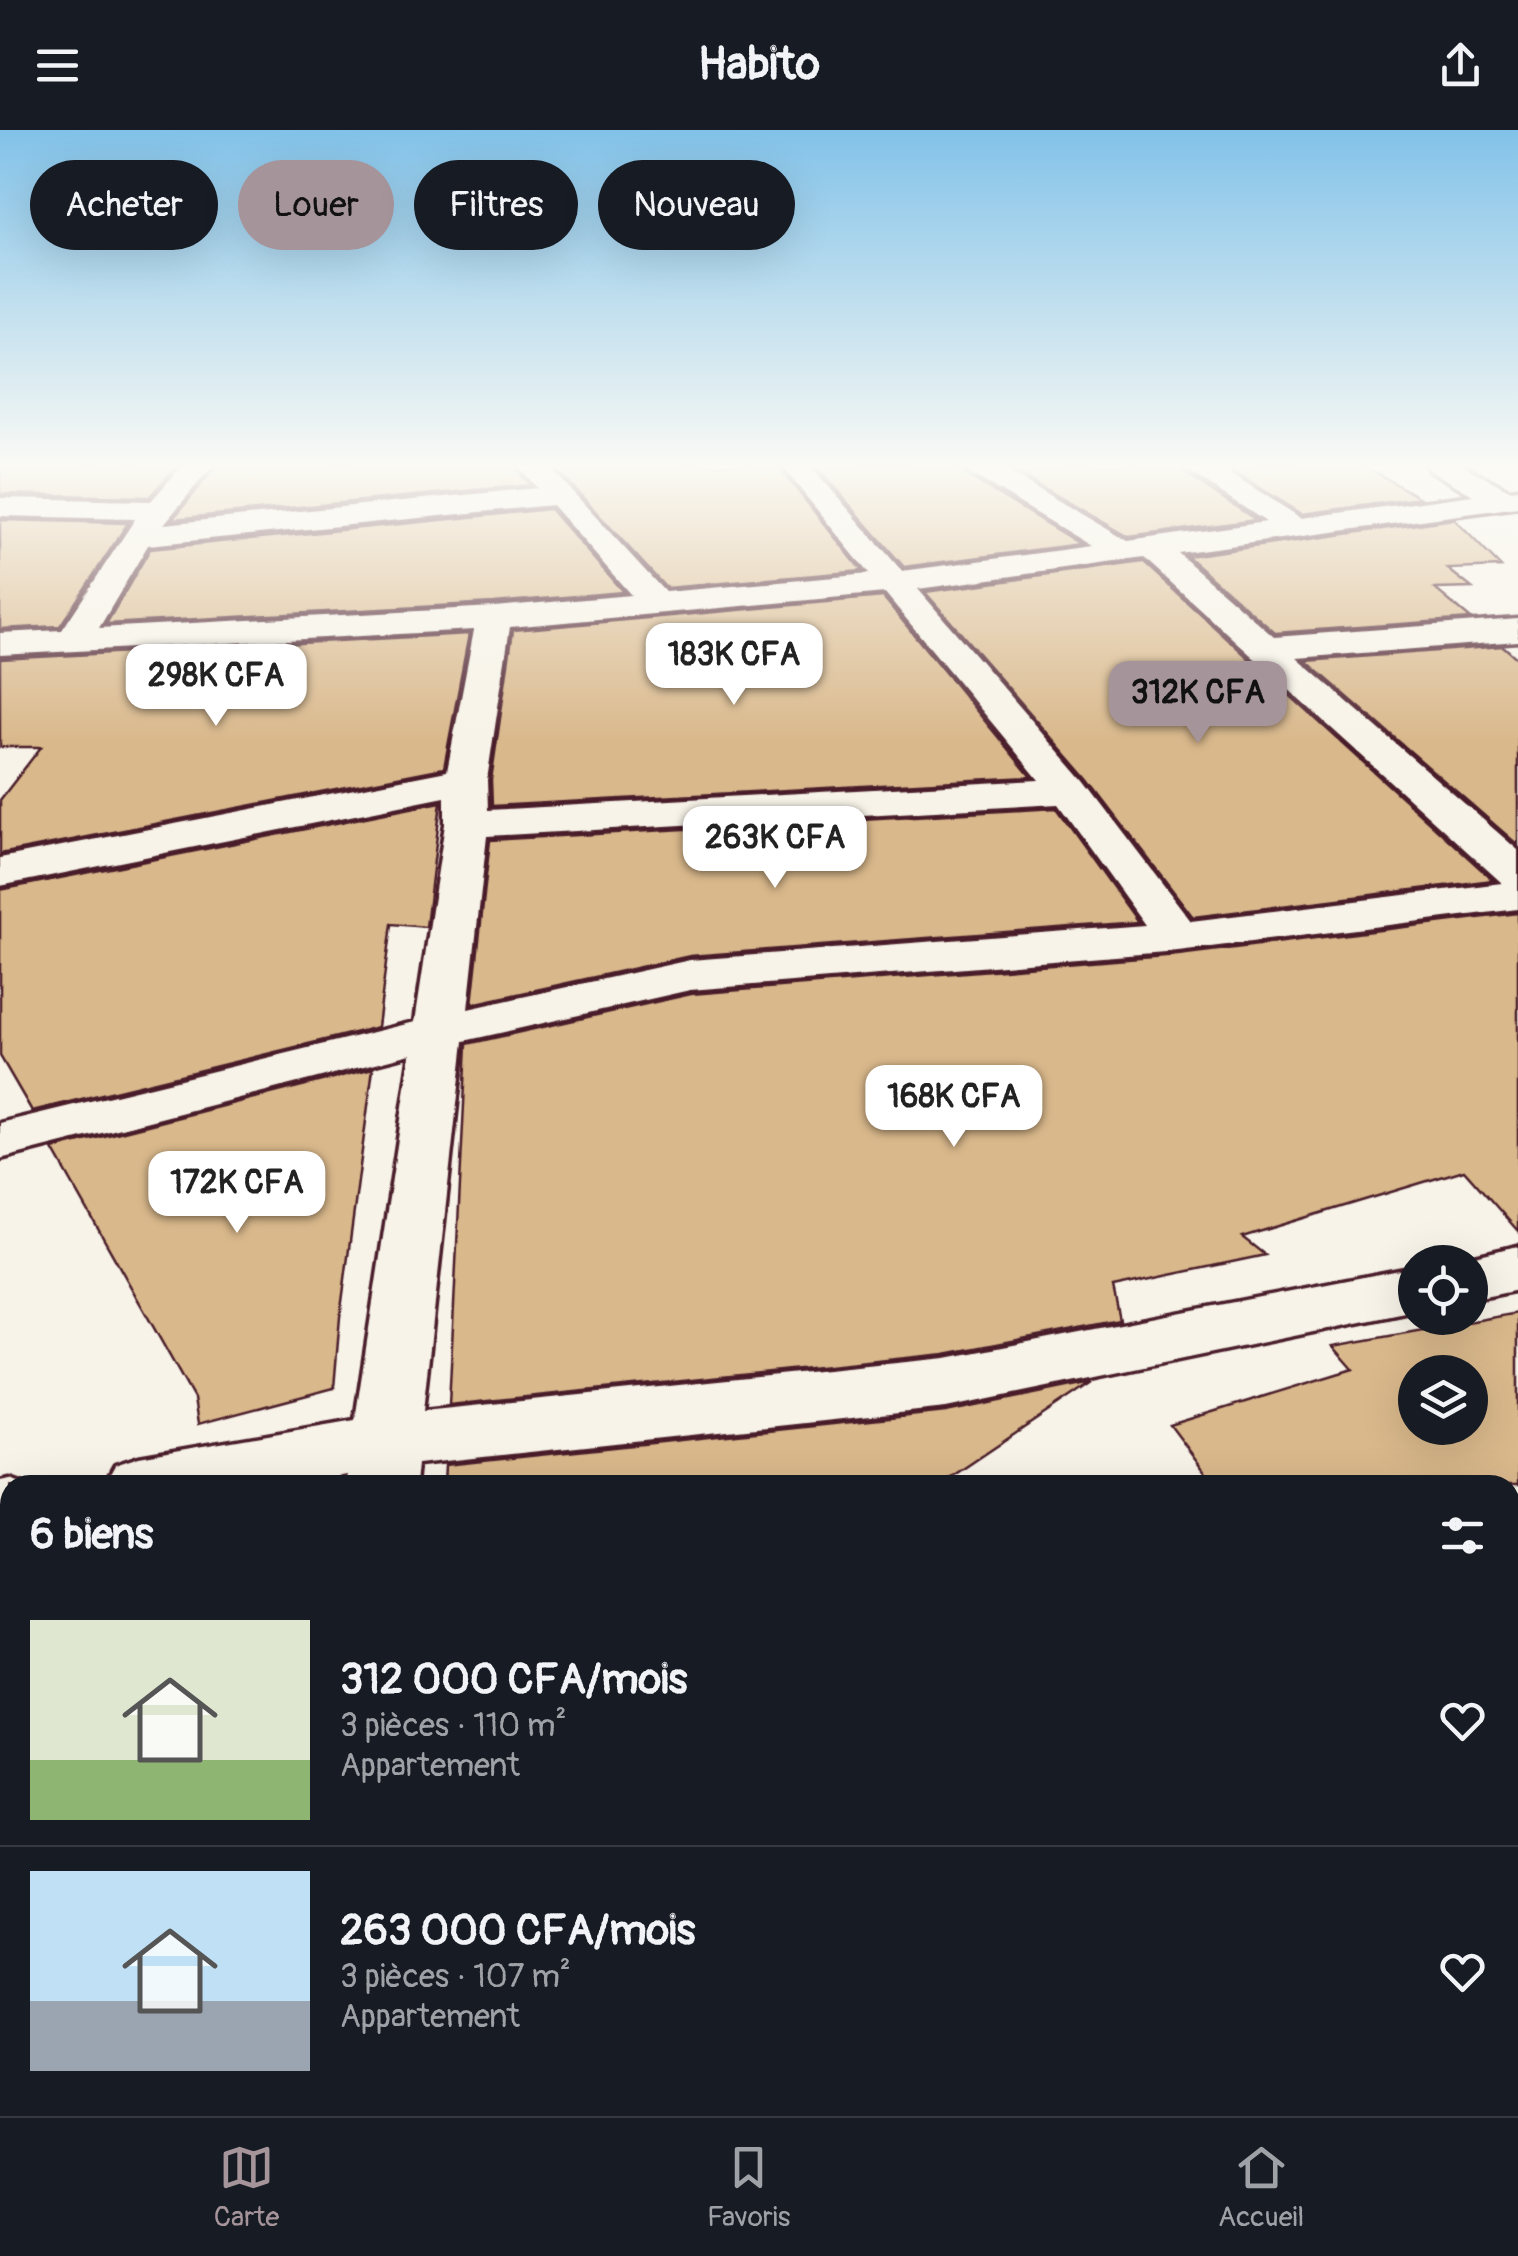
<!DOCTYPE html>
<html lang="fr">
<meta charset="utf-8">
<style>
body{margin:0;font-family:Pangolin,sans-serif;background:#242831;color:#f1f3f6;height:100vh;display:flex;flex-direction:column;font-size:38px;white-space:nowrap}
*{box-sizing:border-box;margin:0}
p{font-size:32px;color:#9ea1a6}
.icon{flex:none;width:55px;height:55px;fill:none;stroke:currentColor;stroke-width:2;stroke-linecap:round;stroke-linejoin:round}
.map{position:relative;flex:1;overflow:hidden}
.panel{position:absolute;left:0px;top:1345px;width:1520px;height:642px;display:flex;flex-direction:column;background:#171b24;border-radius:30px 30px 0 0;box-shadow:0 10px 40px #0002}
.panel>*{flex:none}
.top-card{position:absolute;left:30px;top:30px;width:1000px;height:90px;display:flex;gap:20px}
.buttons{position:absolute;left:1398px;top:1115px;display:grid;gap:20px}
.buttons a{display:grid;place-items:center;width:90px;height:90px;border-radius:50%;background:#171b24;box-shadow:0 10px 40px #0002;font-size:50px}
.price{position:absolute;translate:-50% -85px;padding:0 22px;border-radius:20px;background:#fff;color:#222;font-size:32px;line-height:65px;filter:drop-shadow(0 2px 5px #0008)}
.price::after{content:'';position:absolute;left:50%;top:60px;width:30px;height:22px;margin-left:-15px;background:inherit;clip-path:polygon(0 0,100% 0,50% 100%)}
.price.active{background:#a6949b;color:#111}
ul{padding:0;list-style:none}
li{display:flex;align-items:center;gap:30px;height:250px;padding:0 30px}
li+li{border-top:2px solid #363941}
li span{display:grid;place-items:center;flex:none;width:280px;height:200px;border-radius:0px;color:#555}
li>.icon{margin-inline-start:auto}
span .icon{width:120px;height:120px;fill:#fffc;stroke-width:1}
li b{font-size:42px}
h2{display:flex;justify-content:space-between;align-items:center;height:120px;padding:0 30px;font-size:42px}
.tag{padding:0 35px;border-radius:45px;background:#171b24;box-shadow:0 10px 40px #0002;font-size:35px;line-height:90px}
.tag.active{background:#a6949b;color:#111}
header{display:flex;justify-content:space-between;align-items:center;height:130px;padding:0 30px;background:#171b24;font-size:45px;font-weight:700}
.menu{display:flex;justify-content:space-around;align-items:center;height:140px;border-top:2px solid #363941;background:#171b24;font-size:28px;color:#9ea1a6}
.menu a{display:grid;justify-items:center;gap:5px}
.menu .active{color:#a6949b}
.map>svg:first-child{display:block}
.building{fill:#d9b88b;stroke:#4a1f2b;stroke-width:2.5;fill-rule:evenodd}
.lines{fill:none;stroke-linecap:round;stroke-linejoin:round}
.street-casing{stroke:#4a1f2b;stroke-width:7}
.street{fill:#f7f3e8;fill-rule:evenodd}
</style>
<header><svg class="icon" aria-label="menu" viewBox="0 0 24 24"><path d="M4 6h16M4 12h16M4 18h16"/></svg>Habito<svg class="icon" aria-label="share" viewBox="0 0 24 24"><path d="M12 15V3M7 8l5-5 5 5M5 13v7h14v-7"/></svg></header>
<div class="map">
<svg width="1518" height="1986" viewBox="0 0 1518 1986">
<rect width="100%" height="100%" fill="#f7f3e8"/>
<filter id="ink" filterUnits="userSpaceOnUse"><feTurbulence type="fractalNoise" baseFrequency=".01" numOctaves="2"/><feDisplacementMap in="SourceGraphic" scale="20" xChannelSelector="R" yChannelSelector="G"/><feConvolveMatrix kernelMatrix="1 2 1 2 8 2 1 2 1" color-interpolation-filters="sRGB"/></filter>
<g filter="url(#ink)">
<!-- building -->
<g class="building">
<path d="M0,334H179L149,367L0,364Z"/>
<path d="M218,334H519L517,340L530,355L173,389Z"/>
<path d="M552,334H776L862,441L666,458Z"/>
<path d="M814,334H957L963,343L1080,414L904,437Z"/>
<path d="M1002,334H1179L1185,343L1256,390L1129,407Z"/>
<path d="M1222,334H1361L1420,368L1302,384Z"/>
<path d="M550,379L623,462L494,473L106,494L150,419Z"/>
<path d="M1454,389L1501,437L1448,439L1472,458L1435,459L1471,489L1275,503L1187,426Z"/>
<path d="M0,390L128,393L60,496L0,499Z"/>
<path d="M1143,432L1493,750L1193,787L1088,650L925,462Z"/>
<path d="M883,467L1031,647L492,676L491,650L513,500Z"/>
<path d="M469,504L444,638L0,724V670L41,617H0V529Z"/>
<path d="M1503,516L1518,529V715L1306,531Z"/>
<path d="M441,672L426,797L391,794L378,897L32,981L0,926V760Z"/>
<path d="M1056,678L1138,792L690,826L472,874L490,710Z"/>
<path d="M1518,783V1101L1464,1040L1242,1107L1265,1125L1113,1157L1120,1190L945,1224L449,1275L467,914L691,864L1178,825Z"/>
<path d="M373,938L340,1187L334,1258L198,1294L194,1269L53,1019Z"/>
<path d="M1518,1183V1355H1215L1170,1295L1353,1239L1333,1216ZM1415,1242H1470V1298H1415Z"/>
<path d="M1092,1252L939,1355H735L734,1347L668,1355H444L445,1335L946,1282Z"/>
</g>
<g class="lines">
<!-- street casing -->
<g class="street-casing">
<g id="street">
<path d="M184,334H214L164,394L537,358L520,338L523,334H547L665,462L869,444L780,334H809L902,441L1091,416L965,340L961,334H995L1128,411L1266,392L1187,340L1183,334H1216L1301,388L1473,365L1429,340L1425,334H1460L1509,360L1518,359V377L1178,423L1274,507L1518,489V511L1297,528L1518,720V779L1178,821L690,860L464,911L423,1281L946,1228L1415,1137V1181L946,1278L417,1334L415,1355H345L347,1345L291,1355H104L115,1335L139,1327L355,1290L411,924L0,1029V993L415,892L445,694V667L0,756V728L447,641L474,500L0,525V503L62,500L135,389L0,386V368L151,371ZM552,375L631,465L494,477L99,498L148,415ZM1144,428L1502,753L1191,791L1085,652L918,459ZM885,463L1039,650L488,680L487,650L510,497ZM1058,674L1145,795L690,830L468,879L487,706Z"/>
<path d="M1518,1116V1160L1470,1170V1132H1449Z"/>
<path d="M10,1349L27,1355H10V1407L0,1409V1351Z"/>
<path d="M1518,1665V1745L1510,1746V1666Z"/>
<path d="M10,1796V1884L0,1886V1798Z"/>
<path d="M484,1978H578L580,1986H486Z"/>
</g>
</g>
<!-- street -->
<use href="#street" class="street"/>
</g>
</g>
<!-- sky -->
<linearGradient id="sky" x2="0" y2="1"><stop stop-color="#82c2e8"/><stop offset="0.55" stop-color="#fbfaf5"/><stop offset="1" stop-color="#fbfaf5" stop-opacity="0"/></linearGradient>
<rect width="1518" height="612" fill="url(#sky)"/>
</svg>
<div class="buttons">
<a><svg class="icon" aria-label="locate" viewBox="0 0 24 24"><circle cx="12" cy="12" r="6"/><path d="M12 2v4M12 18v4M2 12h4M18 12h4"/></svg></a>
<a><svg class="icon" aria-label="layers" viewBox="0 0 24 24"><path d="M12 4l9 5-9 5-9-5zM3 14l9 5 9-5"/></svg></a>
</div>
<b class="price" style="left:734px;top:578px">183K CFA</b>
<b class="price" style="left:216px;top:599px">298K CFA</b>
<b class="price active" style="left:1198px;top:616px">312K CFA</b>
<b class="price" style="left:775px;top:761px">263K CFA</b>
<b class="price" style="left:954px;top:1020px">168K CFA</b>
<b class="price" style="left:237px;top:1106px">172K CFA</b>
<div class="top-card">
<a class="tag">Acheter</a>
<a class="tag active">Louer</a>
<a class="tag">Filtres</a>
<a class="tag">Nouveau</a>
</div>
<section class="panel">
<h2>6 biens<svg class="icon" aria-label="filters" viewBox="0 0 24 24"><path d="M4 7h16M4 17h16"/><circle cx="9" cy="7" r="2"/><circle cx="15" cy="17" r="2"/></svg></h2>
<ul>
<li><span style="background:linear-gradient(#dfe7d0 70%,#8fb573 0)"><svg class="icon" aria-label="home" viewBox="0 0 24 24"><path d="M3 11l9-7 9 7M6 9v11h12V9"/></svg></span><div><b>312 000 CFA/mois</b><p>3 pièces · 110 m²</p><p>Appartement</p></div><svg class="icon" aria-label="heart" viewBox="0 0 24 24"><path d="M12 20l-8-8c-3-5 5-10 8-4 3-6 11-1 8 4z"/></svg></li>
<li><span style="background:linear-gradient(#bfe0f5 65%,#9aa5b1 0)"><svg class="icon" aria-label="home" viewBox="0 0 24 24"><path d="M3 11l9-7 9 7M6 9v11h12V9"/></svg></span><div><b>263 000 CFA/mois</b><p>3 pièces · 107 m²</p><p>Appartement</p></div><svg class="icon" aria-label="heart" viewBox="0 0 24 24"><path d="M12 20l-8-8c-3-5 5-10 8-4 3-6 11-1 8 4z"/></svg></li>
</ul>
</section>
</div>
<nav class="menu">
<a class="active"><svg class="icon" aria-label="map" viewBox="0 0 24 24"><path d="M3 6l6-2 6 2 6-2v14l-6 2-6-2-6 2zM9 4v14M15 6v14"/></svg>Carte</a>
<a><svg class="icon" aria-label="saved" viewBox="0 0 24 24"><path d="M7 4h10v16l-5-4-5 4z"/></svg>Favoris</a>
<a><svg class="icon" aria-label="home" viewBox="0 0 24 24"><path d="M3 11l9-7 9 7M6 9v11h12V9"/></svg>Accueil</a>
</nav>
